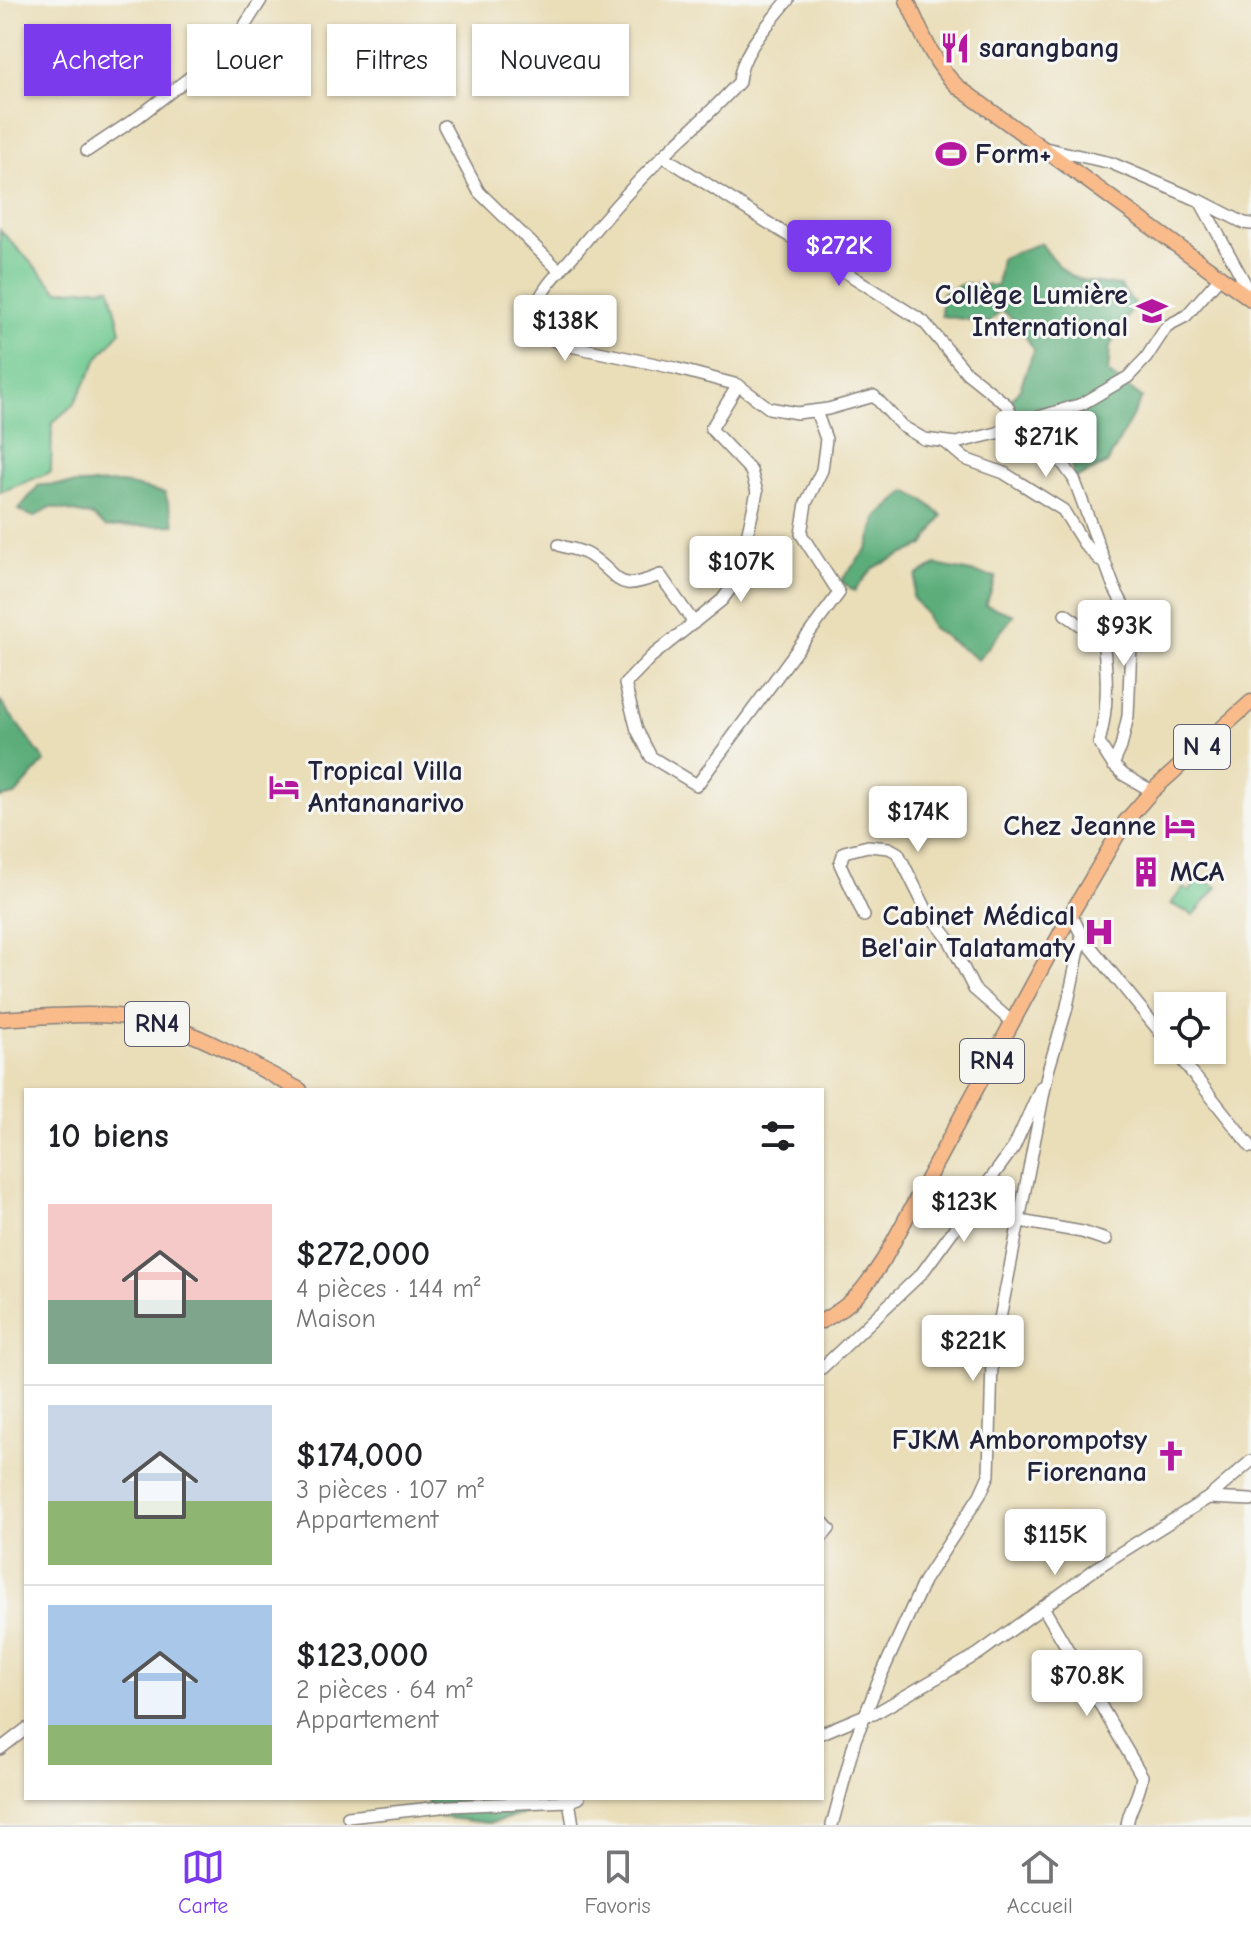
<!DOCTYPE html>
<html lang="fr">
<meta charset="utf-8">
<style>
body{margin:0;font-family:"Comic Neue",sans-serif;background:#f6f6f6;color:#202124;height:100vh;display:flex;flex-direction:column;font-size:30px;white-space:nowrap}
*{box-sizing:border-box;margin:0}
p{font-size:26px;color:#757577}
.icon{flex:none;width:44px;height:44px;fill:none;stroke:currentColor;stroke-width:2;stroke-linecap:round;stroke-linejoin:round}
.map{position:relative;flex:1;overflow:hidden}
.panel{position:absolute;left:24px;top:1088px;width:800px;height:712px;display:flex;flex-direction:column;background:#fff;border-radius:0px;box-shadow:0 2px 6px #0004}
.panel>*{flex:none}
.guide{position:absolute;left:24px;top:24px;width:800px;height:72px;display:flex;gap:16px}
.controls{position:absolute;left:1154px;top:992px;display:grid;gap:16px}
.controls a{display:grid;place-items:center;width:72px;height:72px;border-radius:0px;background:#fff;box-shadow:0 2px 6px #0004;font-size:40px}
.price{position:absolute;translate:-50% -68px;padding:0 18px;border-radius:8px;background:#fff;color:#222;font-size:26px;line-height:52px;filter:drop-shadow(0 2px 4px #0008)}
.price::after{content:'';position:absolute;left:50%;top:48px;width:24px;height:18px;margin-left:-12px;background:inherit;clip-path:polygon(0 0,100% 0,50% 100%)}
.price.selected{background:#7c3aed;color:#fff}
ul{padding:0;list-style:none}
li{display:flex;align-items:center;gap:24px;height:200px;padding:0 24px}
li+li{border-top:2px solid #e0e0e0}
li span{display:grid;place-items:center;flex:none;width:224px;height:160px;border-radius:0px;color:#555}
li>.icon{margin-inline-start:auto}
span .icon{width:96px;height:96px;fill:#fffc;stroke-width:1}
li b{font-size:34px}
h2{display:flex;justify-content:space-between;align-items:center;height:96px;padding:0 24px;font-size:34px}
.chip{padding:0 28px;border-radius:0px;background:#fff;box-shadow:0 2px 6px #0004;font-size:28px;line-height:72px}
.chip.selected{background:#7c3aed;color:#fff}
.dock{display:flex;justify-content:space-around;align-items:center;height:112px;border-top:2px solid #e0e0e0;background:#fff;font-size:22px;color:#757577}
.dock a{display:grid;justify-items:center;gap:4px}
.dock .selected{color:#7c3aed}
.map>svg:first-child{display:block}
.green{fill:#70c990;stroke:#497666;stroke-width:2}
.forest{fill:#5cad7a;stroke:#3f685a;stroke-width:2}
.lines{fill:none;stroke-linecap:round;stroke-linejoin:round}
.minor-casing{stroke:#86807a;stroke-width:14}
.major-casing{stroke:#86807a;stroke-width:17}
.minor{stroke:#fff;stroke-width:11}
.major{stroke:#fabb8b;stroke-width:14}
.labels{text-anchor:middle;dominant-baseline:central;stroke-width:6;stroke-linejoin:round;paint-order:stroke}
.shield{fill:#f6f6f2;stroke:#626272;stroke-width:2}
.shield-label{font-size:26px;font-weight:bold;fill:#22223b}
.poi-label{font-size:28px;font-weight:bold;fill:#22223b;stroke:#f6f6f2;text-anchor:start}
</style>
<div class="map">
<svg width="1251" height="1825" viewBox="0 0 1251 1825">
<rect width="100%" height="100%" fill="#f6f6f2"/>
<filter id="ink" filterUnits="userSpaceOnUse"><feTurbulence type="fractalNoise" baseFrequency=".0125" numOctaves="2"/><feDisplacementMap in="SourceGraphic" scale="16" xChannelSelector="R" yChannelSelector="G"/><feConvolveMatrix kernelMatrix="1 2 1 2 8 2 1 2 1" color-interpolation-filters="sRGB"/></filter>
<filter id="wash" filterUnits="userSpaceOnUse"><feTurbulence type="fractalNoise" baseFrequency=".006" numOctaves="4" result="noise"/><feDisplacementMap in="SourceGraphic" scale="32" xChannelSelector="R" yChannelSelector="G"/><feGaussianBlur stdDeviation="1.8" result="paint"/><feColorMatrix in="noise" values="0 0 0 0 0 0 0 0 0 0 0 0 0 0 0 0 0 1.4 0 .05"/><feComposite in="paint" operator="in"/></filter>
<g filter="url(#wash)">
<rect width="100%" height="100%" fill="#eadeb9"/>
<!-- green -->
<g class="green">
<path d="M0,230L58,291L110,287L121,331L99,357L74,404L52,423L51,472L0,492Z"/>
<path d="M1199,876L1217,887L1194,915L1171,904L1183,888L1190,892Z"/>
</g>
<!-- forest -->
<g class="forest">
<path d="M1041,243C1067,282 1076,280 1120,286L1135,304L1110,346L1108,373L1142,398L1107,464L1074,479L1071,452L1007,405L1020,388L1034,350L1016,321L1001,310L989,323L941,316L942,293L963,284L997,286L1001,258Z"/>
<path d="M121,483L165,493L175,525L106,527L92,516L51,507L34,517L18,510L39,485Z"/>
<path d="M907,491L925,501L942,516L924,545L873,568L854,591L841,581L868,547L877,517Z"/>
<path d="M936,565L996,577L986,605L1014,615L978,660L931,627L925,613L912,597L917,575Z"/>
<path d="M0,701L45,761L15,795L0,798Z"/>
<path d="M427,1798H564L522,1815L489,1823L430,1816Z"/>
</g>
</g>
<g filter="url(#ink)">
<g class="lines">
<!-- minor casing -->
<g class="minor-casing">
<g id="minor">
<path d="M788,0C770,23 741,51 739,82C716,108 689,131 664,155C634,185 604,218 577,251C566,265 551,278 542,294C530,314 542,336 561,344L674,368L738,385L769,408L797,413L828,409L874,396L902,426L924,439L956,443L997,433L1016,424L1082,404L1128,377L1146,358L1167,326L1186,316L1220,277"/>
<path d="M444,126L479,192L560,271"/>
<path d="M1045,148L1111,163L1200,201L1251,294"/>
<path d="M87,151L138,117L233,44L261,0"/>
<path d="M663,156L924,322L967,373L1007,405L1016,424L1051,447L1074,479L1114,587L1132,622L1128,716L1121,747L1113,765L1124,775L1152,791"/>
<path d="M1201,201L1244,223L1251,224"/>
<path d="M738,385L711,429L751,471L757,492L737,580L722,600L651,657L625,684L637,730L651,757L697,785L839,593L801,534L806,503L822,470L826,439L816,411"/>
<path d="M945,442L965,459L1004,473L1063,510L1085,545L1102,562"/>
<path d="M559,545C569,549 581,550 589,555C623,577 613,594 660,575L694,623"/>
<path d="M1065,614L1103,641C1108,677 1108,708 1099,743L1113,765"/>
<path d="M864,916L840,864L844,852L868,846L889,848L898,853L927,911L949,939L974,989L1013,1023"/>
<path d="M1082,936L1168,1042"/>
<path d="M1174,1050L1251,1147"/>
<path d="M1020,1221L1082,1232L1106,1240"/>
<path d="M822,1368L922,1273L1014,1147L1041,1087"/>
<path d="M1208,1498L1251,1461"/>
<path d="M822,1521L829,1529L822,1537"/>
<path d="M1043,1607L1142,1776C1140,1797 1130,1805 1127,1825"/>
<path d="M822,1733L865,1715L874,1714L978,1654L1101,1565L1208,1498L1251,1500"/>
<path d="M0,1749L26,1729"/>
<path d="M348,1817L450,1806L569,1801"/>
<path d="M573,1825L569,1801L579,1798"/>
<path d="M832,1825L855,1740L879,1680L924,1581L980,1495L989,1475L992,1360L1048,1071L1066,1011L1082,936L1071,914"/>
</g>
</g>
<!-- major casing -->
<g class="major-casing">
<g id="major">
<path d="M907,0C920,30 934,65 958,87L1251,299"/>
<path d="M0,1019C57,1016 123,1008 178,1029C220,1045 260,1069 300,1090"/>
<path d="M822,1321C853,1305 865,1288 884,1259L1071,914L1125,822L1152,791L1251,702"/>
</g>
</g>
<!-- minor -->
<use href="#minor" class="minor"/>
<!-- major -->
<use href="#major" class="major"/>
</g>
</g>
<!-- icons -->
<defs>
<g id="restaurant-bare" transform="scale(2.4)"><path d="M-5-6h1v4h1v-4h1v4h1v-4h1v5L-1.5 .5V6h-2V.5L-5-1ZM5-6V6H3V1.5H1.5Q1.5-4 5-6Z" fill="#b5179e" stroke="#f6f6f2" stroke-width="2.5" paint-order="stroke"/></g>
<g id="stadium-bare" transform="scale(2.4)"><path d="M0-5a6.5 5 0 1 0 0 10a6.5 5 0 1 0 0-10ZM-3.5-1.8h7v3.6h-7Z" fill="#b5179e" stroke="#f6f6f2" stroke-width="2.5" paint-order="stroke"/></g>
<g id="school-bare" transform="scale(2.4)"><path d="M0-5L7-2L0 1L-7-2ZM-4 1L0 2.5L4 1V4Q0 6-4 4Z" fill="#b5179e" stroke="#f6f6f2" stroke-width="2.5" paint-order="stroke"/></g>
<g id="hotel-bare" transform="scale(2.4)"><path d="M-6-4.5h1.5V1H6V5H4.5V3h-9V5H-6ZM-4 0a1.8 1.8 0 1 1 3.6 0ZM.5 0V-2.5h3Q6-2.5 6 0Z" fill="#b5179e" stroke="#f6f6f2" stroke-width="2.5" paint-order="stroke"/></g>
<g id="building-bare" transform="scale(2.4)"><path d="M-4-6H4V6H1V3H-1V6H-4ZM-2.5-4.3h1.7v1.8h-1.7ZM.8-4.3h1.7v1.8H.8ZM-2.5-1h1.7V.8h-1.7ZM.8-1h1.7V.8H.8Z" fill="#b5179e" stroke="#f6f6f2" stroke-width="2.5" paint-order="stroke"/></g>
<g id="hospital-bare" transform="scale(2.4)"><path d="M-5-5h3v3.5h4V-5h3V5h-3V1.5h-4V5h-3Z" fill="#b5179e" stroke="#f6f6f2" stroke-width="2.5" paint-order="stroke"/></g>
<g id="church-bare" transform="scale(2.4)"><path d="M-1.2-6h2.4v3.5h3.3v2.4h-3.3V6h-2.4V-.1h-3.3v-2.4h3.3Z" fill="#b5179e" stroke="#f6f6f2" stroke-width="2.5" paint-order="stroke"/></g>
</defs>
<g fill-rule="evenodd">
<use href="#restaurant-bare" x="955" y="48"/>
<use href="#stadium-bare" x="951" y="154"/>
<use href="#school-bare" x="1152" y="311"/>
<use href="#hotel-bare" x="284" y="787"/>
<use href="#hotel-bare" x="1180" y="826"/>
<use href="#building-bare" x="1146" y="872"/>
<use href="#hospital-bare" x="1099" y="932"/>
<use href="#church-bare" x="1171" y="1456"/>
</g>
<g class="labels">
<!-- shield labels -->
<g class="shield">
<rect x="1174" y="725" width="56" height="44" rx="6"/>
<rect x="125" y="1002" width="64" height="44" rx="6"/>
<rect x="960" y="1039" width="64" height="44" rx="6"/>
</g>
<g class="shield-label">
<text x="1202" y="747">N 4</text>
<text x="157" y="1024">RN4</text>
<text x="992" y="1061">RN4</text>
</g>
<!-- poi labels -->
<g class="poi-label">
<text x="979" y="48">sarangbang</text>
<text x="975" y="154">Form+</text>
<text x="1128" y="295" text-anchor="end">Collège Lumière<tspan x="1128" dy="32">International</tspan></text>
<text x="308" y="771">Tropical Villa<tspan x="308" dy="32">Antananarivo</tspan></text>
<text x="1156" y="826" text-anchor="end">Chez Jeanne</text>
<text x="1170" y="872">MCA</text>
<text x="1075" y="916" text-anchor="end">Cabinet Médical<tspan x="1075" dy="32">Bel'air Talatamaty</tspan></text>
<text x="1147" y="1440" text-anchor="end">FJKM Amborompotsy<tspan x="1147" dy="32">Fiorenana</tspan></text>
</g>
</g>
</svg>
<div class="controls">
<a><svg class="icon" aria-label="locate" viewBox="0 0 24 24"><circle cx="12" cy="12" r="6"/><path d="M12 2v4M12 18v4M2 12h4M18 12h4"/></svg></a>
</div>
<b class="price selected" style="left:839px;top:288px">$272K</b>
<b class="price" style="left:565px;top:363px">$138K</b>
<b class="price" style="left:1046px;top:479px">$271K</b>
<b class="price" style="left:741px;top:604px">$107K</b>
<b class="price" style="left:1124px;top:668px">$93K</b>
<b class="price" style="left:918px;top:854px">$174K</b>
<b class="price" style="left:964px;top:1244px">$123K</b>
<b class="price" style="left:973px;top:1383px">$221K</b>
<b class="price" style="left:1055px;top:1577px">$115K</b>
<b class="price" style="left:1087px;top:1718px">$70.8K</b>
<div class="guide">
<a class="chip selected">Acheter</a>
<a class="chip">Louer</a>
<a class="chip">Filtres</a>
<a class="chip">Nouveau</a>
</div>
<section class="panel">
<h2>10 biens<svg class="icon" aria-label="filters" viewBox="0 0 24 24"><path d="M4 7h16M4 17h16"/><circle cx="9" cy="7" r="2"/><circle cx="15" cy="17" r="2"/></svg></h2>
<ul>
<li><span style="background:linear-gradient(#f6c9c9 60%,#7fa58c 0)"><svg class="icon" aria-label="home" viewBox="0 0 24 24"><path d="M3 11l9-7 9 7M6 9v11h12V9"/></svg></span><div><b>$272,000</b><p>4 pièces · 144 m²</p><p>Maison</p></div></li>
<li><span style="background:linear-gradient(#c9d6e8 60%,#8fb573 0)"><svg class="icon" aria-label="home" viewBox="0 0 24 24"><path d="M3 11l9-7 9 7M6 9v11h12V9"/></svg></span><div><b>$174,000</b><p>3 pièces · 107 m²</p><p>Appartement</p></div></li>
<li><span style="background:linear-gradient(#a9c7e8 75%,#8fb573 0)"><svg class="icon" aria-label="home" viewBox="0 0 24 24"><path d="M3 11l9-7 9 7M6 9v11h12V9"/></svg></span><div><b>$123,000</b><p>2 pièces · 64 m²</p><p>Appartement</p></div></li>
</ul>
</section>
</div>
<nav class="dock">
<a class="selected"><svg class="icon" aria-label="map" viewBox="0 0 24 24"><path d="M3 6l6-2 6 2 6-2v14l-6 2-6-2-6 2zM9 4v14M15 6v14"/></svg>Carte</a>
<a><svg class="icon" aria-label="saved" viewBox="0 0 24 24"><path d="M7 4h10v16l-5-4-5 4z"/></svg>Favoris</a>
<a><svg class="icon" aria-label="home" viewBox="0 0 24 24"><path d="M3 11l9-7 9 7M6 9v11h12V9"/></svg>Accueil</a>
</nav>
